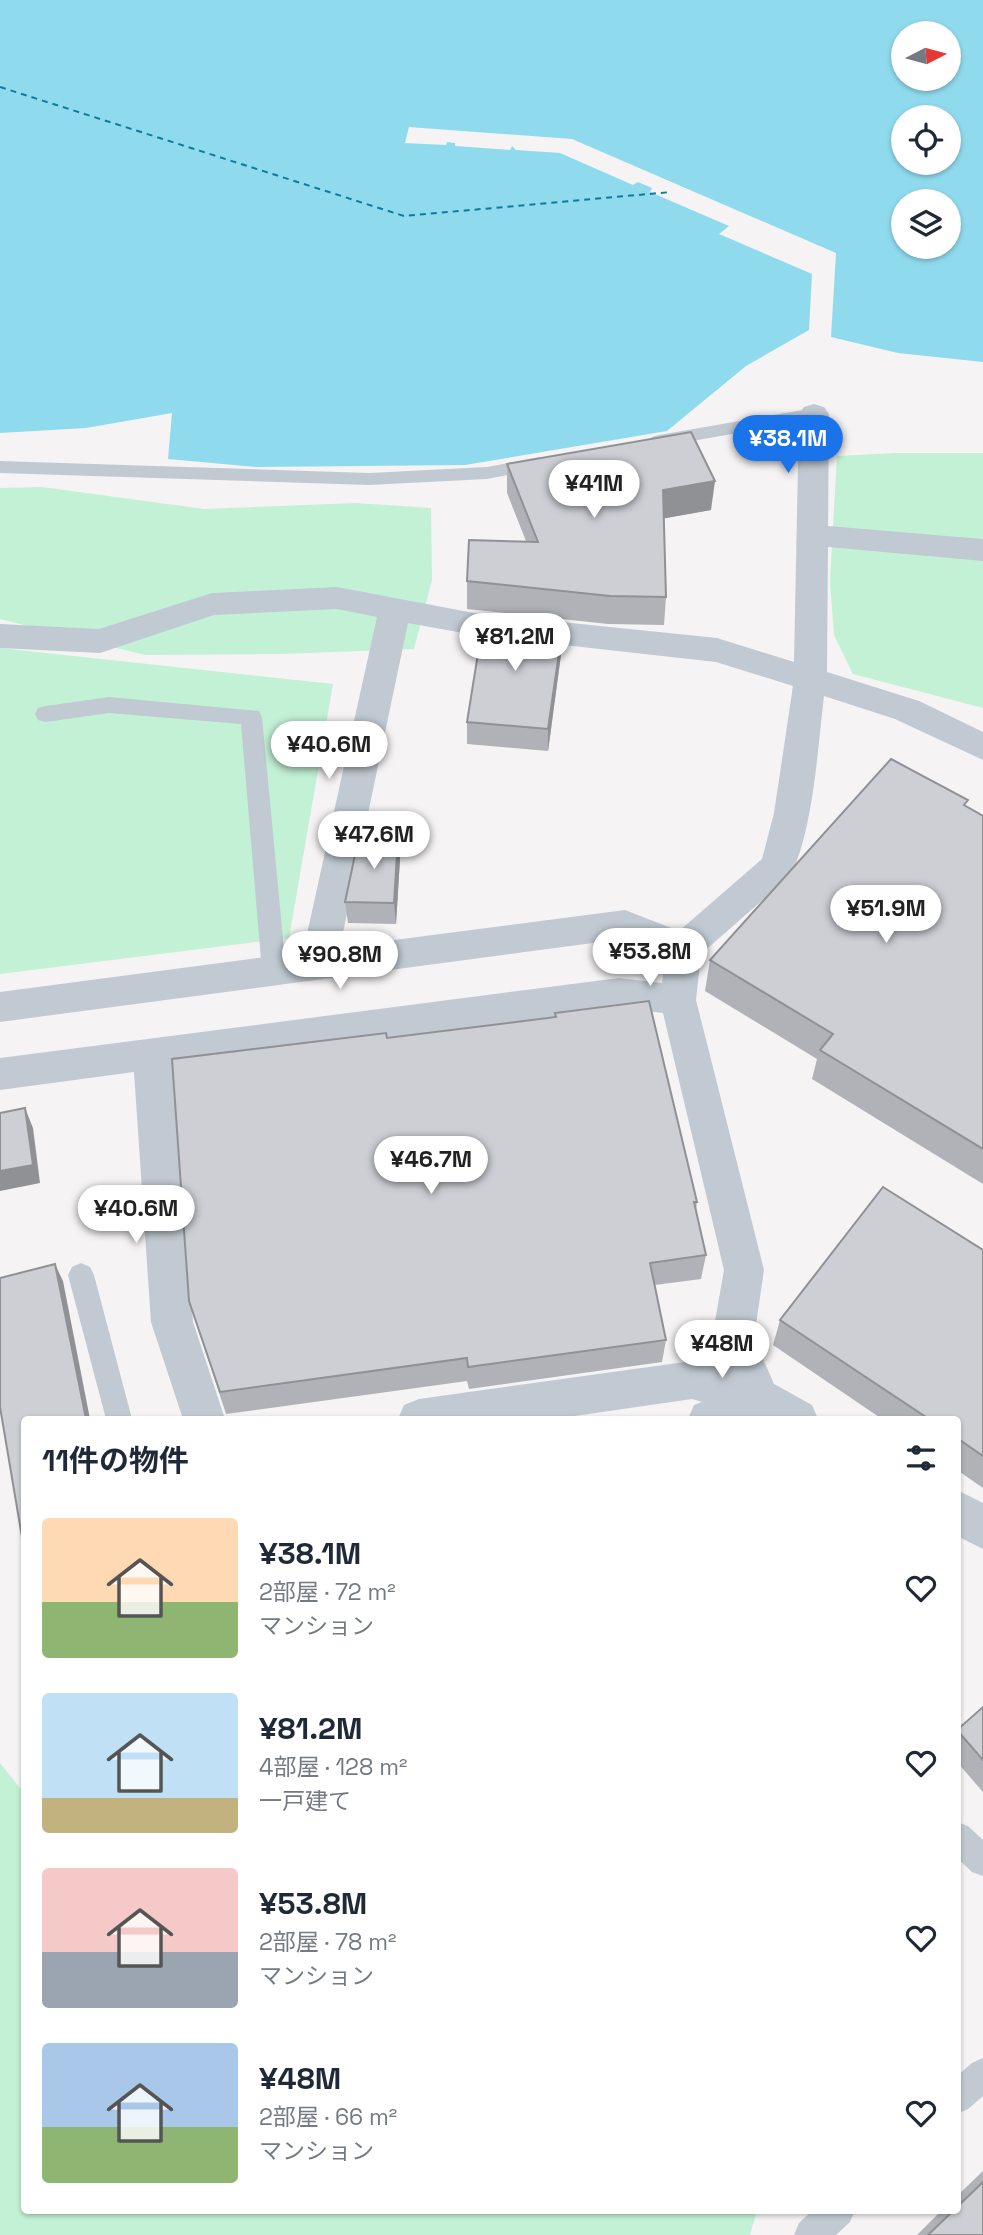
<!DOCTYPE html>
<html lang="ja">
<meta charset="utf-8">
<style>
body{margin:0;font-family:"Space Grotesk","Noto Sans JP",sans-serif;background:#f2f2f3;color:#1f2937;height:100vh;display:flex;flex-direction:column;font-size:26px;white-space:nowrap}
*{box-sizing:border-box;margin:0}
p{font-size:23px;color:#747a83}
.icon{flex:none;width:38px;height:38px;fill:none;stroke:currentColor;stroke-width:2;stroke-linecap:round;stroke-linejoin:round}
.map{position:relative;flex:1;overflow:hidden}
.drawer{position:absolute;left:21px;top:1416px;width:940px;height:798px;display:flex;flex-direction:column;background:#fff;border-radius:7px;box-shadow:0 2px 5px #0004}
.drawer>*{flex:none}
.needle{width:46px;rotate:84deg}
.buttons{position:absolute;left:891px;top:21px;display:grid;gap:14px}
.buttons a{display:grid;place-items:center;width:70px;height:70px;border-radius:50%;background:#fff;box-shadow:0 2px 5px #0004;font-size:35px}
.price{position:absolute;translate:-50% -60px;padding:0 16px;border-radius:24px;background:#fff;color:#222;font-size:23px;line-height:46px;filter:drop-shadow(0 2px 4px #0008)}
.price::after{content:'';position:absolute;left:50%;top:42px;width:21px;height:16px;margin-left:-10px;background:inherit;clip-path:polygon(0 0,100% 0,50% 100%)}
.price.selected{background:#1a73e8;color:#fff}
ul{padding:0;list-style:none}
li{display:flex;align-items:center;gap:21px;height:175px;padding:0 21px}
li span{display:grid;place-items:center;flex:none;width:196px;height:140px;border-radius:7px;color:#555}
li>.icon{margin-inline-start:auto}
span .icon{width:84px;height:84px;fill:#fffc;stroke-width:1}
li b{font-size:30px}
h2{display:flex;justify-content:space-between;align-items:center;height:84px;padding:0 21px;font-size:30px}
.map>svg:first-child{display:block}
.green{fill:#c3f1d5}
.water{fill:#90daee;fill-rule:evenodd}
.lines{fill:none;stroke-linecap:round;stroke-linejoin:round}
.ferry{stroke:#0c7c9b;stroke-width:2;stroke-dasharray:6 5;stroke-linecap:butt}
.service{fill:#c1cad2;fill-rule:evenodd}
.minor{fill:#c1cad2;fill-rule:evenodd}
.wall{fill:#b0b2b7}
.shaded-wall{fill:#909195}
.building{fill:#cdcfd5;stroke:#909195;stroke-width:2}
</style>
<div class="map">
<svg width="983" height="2235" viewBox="0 0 983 2235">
<rect width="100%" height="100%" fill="#f5f3f3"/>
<!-- green -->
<g class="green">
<path d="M897,453H983V708L853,674L834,635L830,581L837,456Z"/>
<path d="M42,487L204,509L356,503L431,508L432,580L414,649L281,654L145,655L0,619V488Z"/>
<path d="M0,648L333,684L289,938L0,974Z"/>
<path d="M0,1763L24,1793V2210H757L750,2235H0Z"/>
</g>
<!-- water -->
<path class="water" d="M0,0H983V362L898,353L831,337L836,253L572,139L409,127L405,143L446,145L447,142L455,143V146L510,150L512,146L516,150L560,153L633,185L638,182L652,188L650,192L729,226L719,234L812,274L809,330L746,366L667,431L465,465L257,467L168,459L172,413L86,428L0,433ZM903,33H948V79H903ZM903,117H948V163H903ZM903,201H948V247H903Z"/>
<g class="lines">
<!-- ferry -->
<path class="ferry" d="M0,87L404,216L671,192"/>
<!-- service -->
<g class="service">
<path d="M814,408L821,410L823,414L821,418L659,447L652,445L650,441L652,437L659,435Z"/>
<path d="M540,457L547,459L550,463L547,467L487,479L369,485L0,473V461L369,473L487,467Z"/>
<path d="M109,697L259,711L262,717L286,971L282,978L274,980L266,978L262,971L241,724L109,713L46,722L38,720L35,714L38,708L46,706Z"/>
<path d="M81,1263L90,1267L94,1275L132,1419H106L68,1275L72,1267Z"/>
<path d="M957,1822L968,1826L983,1840V1876L972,1872L957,1858Z"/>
<path d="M983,2058V2096L968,2109L957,2114V2076L972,2063Z"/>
<path d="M813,2210H855L850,2222L836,2235H794L799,2223Z"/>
</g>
<!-- minor -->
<g class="minor">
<path d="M814,404L824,407L829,414L828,526L983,539V561L828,547L827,672L919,701L983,732V760L895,719L824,696C818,745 813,834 790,876L701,954L696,1000L764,1270L754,1338L774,1384L812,1405L818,1419H688L694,1405L702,1402L692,1399L554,1419H398L404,1405L419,1399L692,1361L726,1370L712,1338L724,1270L663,1013L619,1008L172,1067L193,1322L225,1419H183L151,1322L134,1072L0,1090V1058L619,978L662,983L665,956L623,939L0,1022V992L303,952L377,617L337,609L214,615L100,653L0,648V624L99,629L212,593L337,587L474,613L717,638L794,662L799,414L804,407ZM408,623L474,635L716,662L793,686L774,813L762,859L679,931L625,910L340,947Z"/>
<path d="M957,1490L983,1503V1549L957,1536Z"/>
</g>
</g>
<!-- wall -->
<g class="wall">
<path d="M507,464L711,510L664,518L666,597L664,625L608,624L467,609V581L526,541L507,493Z"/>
<path d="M563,625L562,647L548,751L467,744V722Z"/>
<path d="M966,807L983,816V1184L812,1079L817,1059L705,991L710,960Z"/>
<path d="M398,837L400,859L396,924L348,923L345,902Z"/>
<path d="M555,1013L697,1202L696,1210L706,1255L701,1279L655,1285L666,1340L662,1362L469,1389L467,1381L226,1414L189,1301L387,1038L555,1017Z"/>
<path d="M983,1250V1488L957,1470V1419H882L773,1345L780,1320Z"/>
<path d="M983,1707V1792L957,1762V1730Z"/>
<path d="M983,2171V2235H917L942,2210H957V2196Z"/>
</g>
<!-- shaded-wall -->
<g class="shaded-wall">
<path d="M715,481L711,510L661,519L663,490Z"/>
<path d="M563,625L562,647L548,751V729Z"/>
<path d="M398,837L400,859L396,924L394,903Z"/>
<path d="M25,1108L33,1128L40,1183L0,1191V1171Z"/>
<path d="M55,1264L63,1281L90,1419H86Z"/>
</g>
<!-- building -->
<g class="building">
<path d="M691,432L715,481L663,490L666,597L610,596L467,581L469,540L538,542L507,464Z"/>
<path d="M484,616L563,625L548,729L467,722Z"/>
<path d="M891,759L968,800L964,805L983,816V1149L820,1050L833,1034L710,960Z"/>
<path d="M359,836L398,837L394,903L345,902Z"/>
<path d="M649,1001L697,1202H694L706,1255L650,1263L666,1340L468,1367L467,1358L220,1392L189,1301L172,1059L386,1033L387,1038L556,1017L555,1013Z"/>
<path d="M25,1108L33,1165L0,1171V1113Z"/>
<path d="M883,1187L983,1250V1456L957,1438V1419H929L780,1320Z"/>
<path d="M55,1264L86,1419H24V1549L0,1407V1278Z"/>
<path d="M983,1707V1760L957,1730Z"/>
<path d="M983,2182V2235H928L954,2210H957V2207Z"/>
</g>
</svg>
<div class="buttons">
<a><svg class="needle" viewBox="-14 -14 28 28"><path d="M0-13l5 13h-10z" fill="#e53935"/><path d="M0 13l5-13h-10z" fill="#747a83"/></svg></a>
<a><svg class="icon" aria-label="locate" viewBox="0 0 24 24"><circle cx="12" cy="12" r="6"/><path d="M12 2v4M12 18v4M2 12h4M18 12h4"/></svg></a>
<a><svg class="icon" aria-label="layers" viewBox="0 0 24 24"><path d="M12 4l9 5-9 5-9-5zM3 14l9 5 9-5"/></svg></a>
</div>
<b class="price selected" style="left:788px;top:475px">¥38.1M</b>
<b class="price" style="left:594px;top:520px">¥41M</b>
<b class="price" style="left:515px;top:673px">¥81.2M</b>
<b class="price" style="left:329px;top:781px">¥40.6M</b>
<b class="price" style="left:374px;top:871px">¥47.6M</b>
<b class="price" style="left:886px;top:945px">¥51.9M</b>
<b class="price" style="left:650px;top:988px">¥53.8M</b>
<b class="price" style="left:340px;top:991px">¥90.8M</b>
<b class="price" style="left:431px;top:1196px">¥46.7M</b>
<b class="price" style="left:136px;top:1245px">¥40.6M</b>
<b class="price" style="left:722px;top:1380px">¥48M</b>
<section class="drawer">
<h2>11件の物件<svg class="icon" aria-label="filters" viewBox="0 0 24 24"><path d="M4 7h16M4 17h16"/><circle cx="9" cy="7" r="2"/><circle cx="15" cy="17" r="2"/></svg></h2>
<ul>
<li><span style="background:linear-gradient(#ffd9b3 60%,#8fb573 0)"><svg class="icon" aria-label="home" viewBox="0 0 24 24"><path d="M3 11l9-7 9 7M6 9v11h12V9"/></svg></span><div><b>¥38.1M</b><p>2部屋 · 72 m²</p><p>マンション</p></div><svg class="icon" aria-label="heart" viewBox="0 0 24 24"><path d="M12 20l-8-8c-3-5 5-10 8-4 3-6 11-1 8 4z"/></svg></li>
<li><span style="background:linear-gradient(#bfe0f5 75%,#c2b280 0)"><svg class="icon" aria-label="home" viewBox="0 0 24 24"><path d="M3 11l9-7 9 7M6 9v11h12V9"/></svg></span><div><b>¥81.2M</b><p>4部屋 · 128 m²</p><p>一戸建て</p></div><svg class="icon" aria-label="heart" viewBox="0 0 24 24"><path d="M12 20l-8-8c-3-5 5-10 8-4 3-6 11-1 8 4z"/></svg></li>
<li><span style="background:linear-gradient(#f6c9c9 60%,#9aa5b1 0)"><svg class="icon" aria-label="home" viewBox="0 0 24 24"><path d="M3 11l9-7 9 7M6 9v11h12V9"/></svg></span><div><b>¥53.8M</b><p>2部屋 · 78 m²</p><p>マンション</p></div><svg class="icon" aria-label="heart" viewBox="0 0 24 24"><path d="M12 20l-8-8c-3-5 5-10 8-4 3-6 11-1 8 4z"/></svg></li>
<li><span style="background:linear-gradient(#a9c7e8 60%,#8fb573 0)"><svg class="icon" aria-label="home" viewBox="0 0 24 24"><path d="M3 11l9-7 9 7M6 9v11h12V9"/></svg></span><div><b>¥48M</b><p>2部屋 · 66 m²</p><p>マンション</p></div><svg class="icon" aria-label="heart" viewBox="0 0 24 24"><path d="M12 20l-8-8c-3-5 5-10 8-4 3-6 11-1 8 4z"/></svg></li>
</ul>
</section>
</div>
